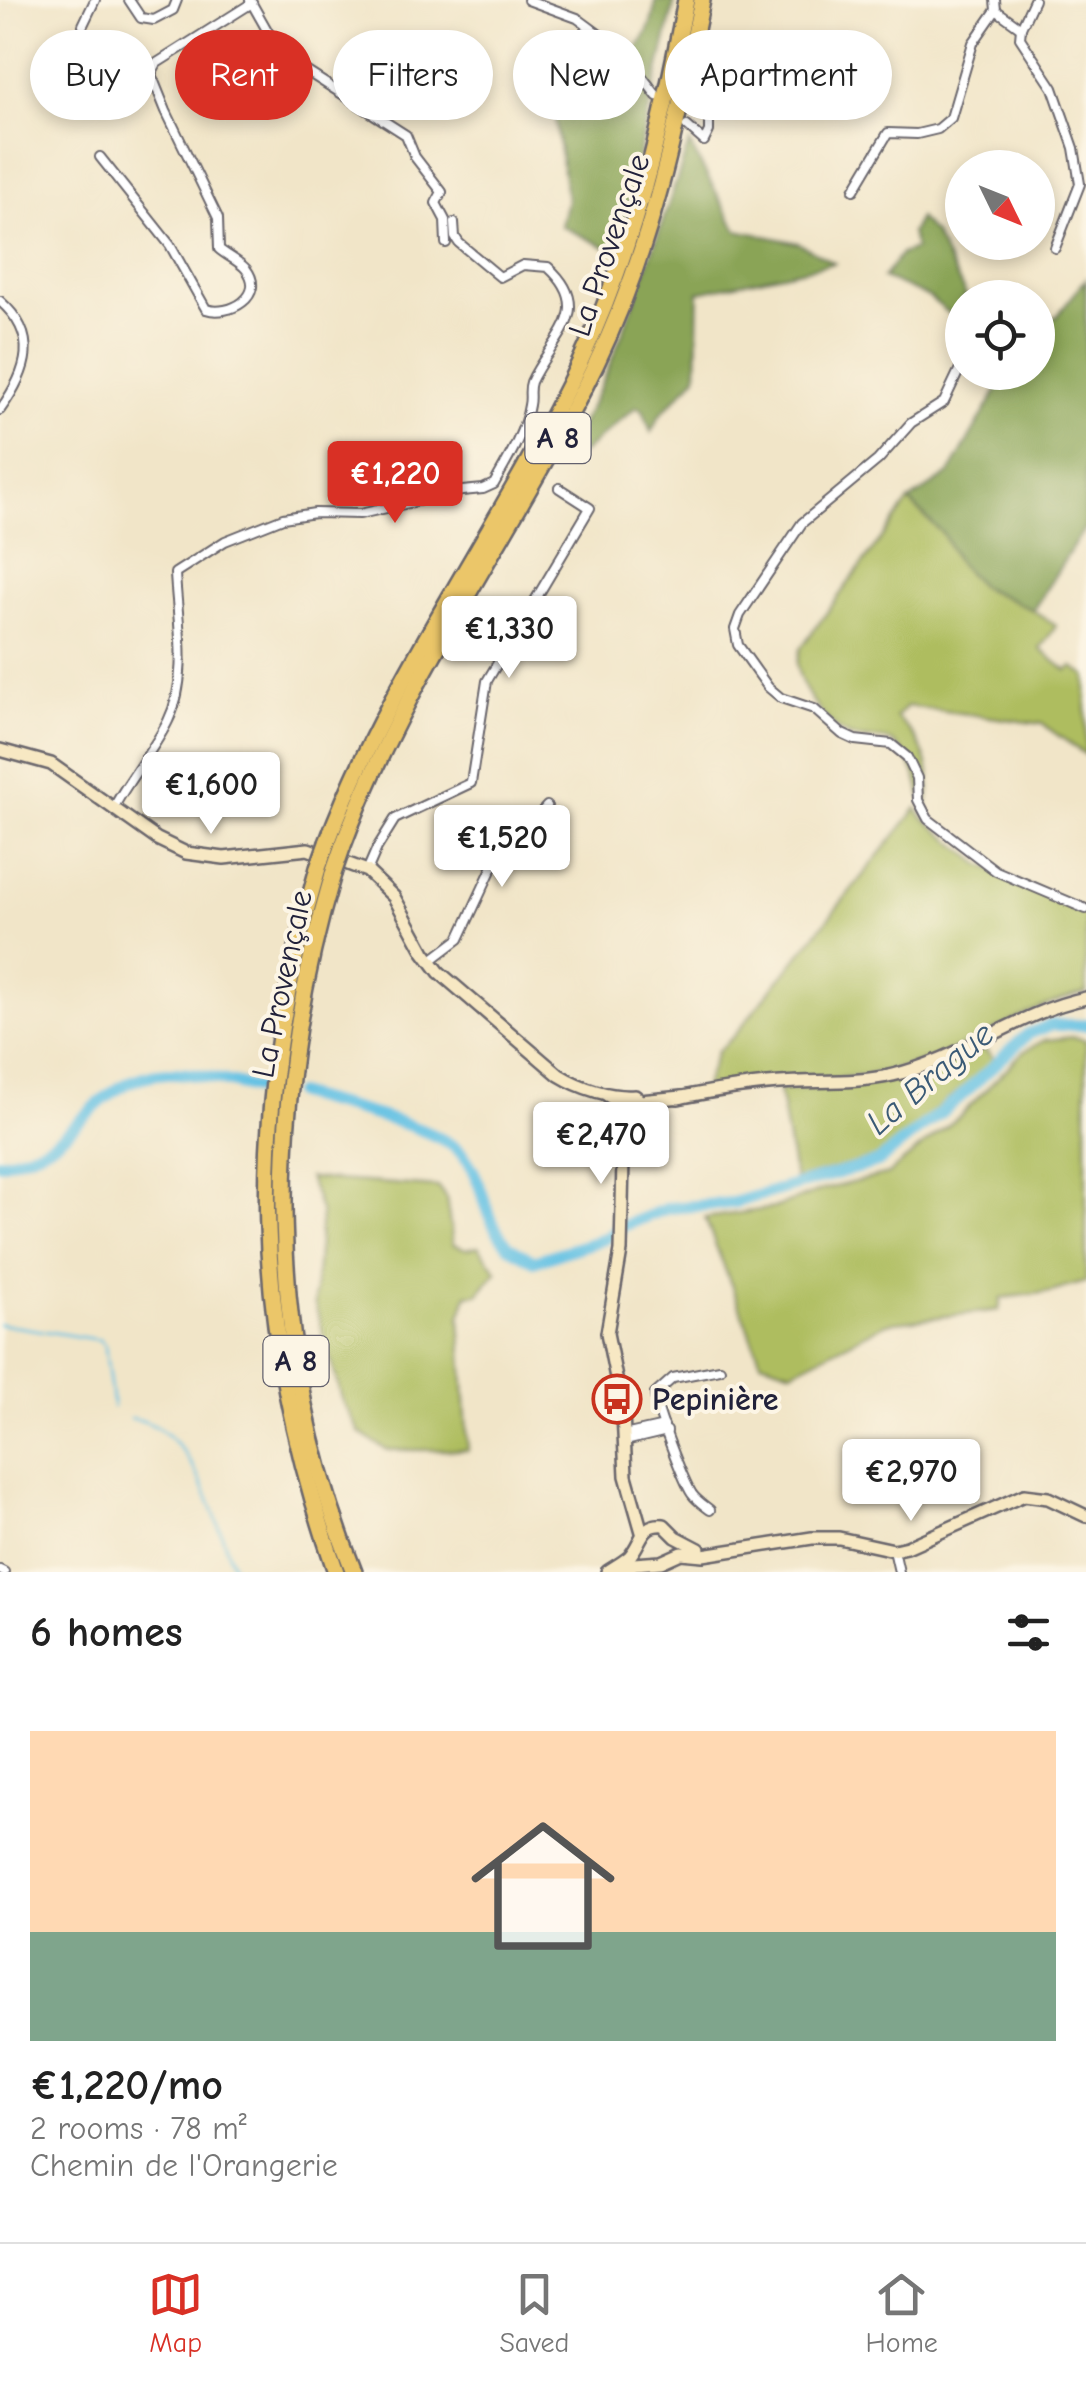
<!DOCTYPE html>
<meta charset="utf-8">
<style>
body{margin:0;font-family:"Comic Neue",sans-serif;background:#f6f6f6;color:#222;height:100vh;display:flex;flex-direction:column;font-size:38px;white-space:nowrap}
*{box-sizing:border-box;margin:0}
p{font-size:32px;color:#767676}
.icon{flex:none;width:55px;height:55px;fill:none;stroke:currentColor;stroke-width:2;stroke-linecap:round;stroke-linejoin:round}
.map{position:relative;height:1572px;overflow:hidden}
.drawer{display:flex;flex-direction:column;background:#fff;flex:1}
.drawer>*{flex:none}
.hud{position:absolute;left:30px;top:30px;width:1028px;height:90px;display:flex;gap:20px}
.needle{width:65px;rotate:133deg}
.controls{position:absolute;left:945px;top:150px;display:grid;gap:20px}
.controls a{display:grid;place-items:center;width:110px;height:110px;border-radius:50%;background:#fff;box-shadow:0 5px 15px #0003;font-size:50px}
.price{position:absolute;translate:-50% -85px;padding:0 22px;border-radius:10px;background:#fff;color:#222;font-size:32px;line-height:65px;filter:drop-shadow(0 2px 5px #0008)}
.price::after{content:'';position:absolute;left:50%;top:60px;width:30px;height:22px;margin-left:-15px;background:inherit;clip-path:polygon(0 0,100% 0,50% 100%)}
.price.active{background:#d93025;color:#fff}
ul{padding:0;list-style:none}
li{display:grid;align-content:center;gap:20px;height:530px;padding:0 30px}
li+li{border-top:2px solid #e0e0e0}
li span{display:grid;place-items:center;height:310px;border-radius:0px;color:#555}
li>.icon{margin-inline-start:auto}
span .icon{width:180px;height:180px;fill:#fffc;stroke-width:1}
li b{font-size:42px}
h2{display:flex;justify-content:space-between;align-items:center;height:120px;padding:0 30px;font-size:42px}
.pill{padding:0 35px;border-radius:45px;background:#fff;box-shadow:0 5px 15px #0003;font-size:35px;line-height:90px}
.pill.active{background:#d93025;color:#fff}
.menu{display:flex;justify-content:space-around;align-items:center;height:140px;border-top:2px solid #e0e0e0;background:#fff;font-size:28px;color:#767676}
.menu a{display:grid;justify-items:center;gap:5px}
.menu .active{color:#d93025}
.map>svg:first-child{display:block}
.green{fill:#aebd5f;stroke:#68704d;stroke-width:2.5}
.forest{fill:#8aa456;stroke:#566348;stroke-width:2.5}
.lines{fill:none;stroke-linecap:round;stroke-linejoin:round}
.stream{stroke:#66c2e4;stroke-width:2.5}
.river{stroke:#66c2e4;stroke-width:12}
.street-casing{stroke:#6a666c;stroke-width:12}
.secondary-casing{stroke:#6a666c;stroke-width:16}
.highway-casing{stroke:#6a666c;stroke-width:20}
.street{stroke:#fff;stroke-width:8}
.secondary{stroke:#f7e8c3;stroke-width:11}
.highway{stroke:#ebc669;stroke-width:15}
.highway-bridge-casing{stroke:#6a666c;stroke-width:20;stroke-linecap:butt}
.highway-bridge{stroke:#ebc669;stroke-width:15}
.labels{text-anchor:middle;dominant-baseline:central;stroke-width:8;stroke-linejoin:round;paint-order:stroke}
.shield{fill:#fcf5e5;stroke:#63616e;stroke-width:2.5}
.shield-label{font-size:30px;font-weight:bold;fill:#22223b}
.street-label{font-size:32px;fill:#22223b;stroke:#fcf5e5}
.poi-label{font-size:32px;font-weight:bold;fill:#22223b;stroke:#fcf5e5;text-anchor:start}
.water-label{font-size:35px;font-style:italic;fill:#3a5a76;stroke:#fcf5e5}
</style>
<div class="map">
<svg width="1086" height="1572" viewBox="0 0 1086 1572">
<rect width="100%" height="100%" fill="#fcf5e5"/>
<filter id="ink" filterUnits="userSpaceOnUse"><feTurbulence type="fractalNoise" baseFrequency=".01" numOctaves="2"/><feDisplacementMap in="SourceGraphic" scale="20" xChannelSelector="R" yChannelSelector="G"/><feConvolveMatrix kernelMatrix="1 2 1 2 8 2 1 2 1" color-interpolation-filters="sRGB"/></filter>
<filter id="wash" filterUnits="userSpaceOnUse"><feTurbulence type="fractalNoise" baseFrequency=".0048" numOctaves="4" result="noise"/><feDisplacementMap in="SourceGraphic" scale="40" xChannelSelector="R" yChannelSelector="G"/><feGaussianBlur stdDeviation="2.25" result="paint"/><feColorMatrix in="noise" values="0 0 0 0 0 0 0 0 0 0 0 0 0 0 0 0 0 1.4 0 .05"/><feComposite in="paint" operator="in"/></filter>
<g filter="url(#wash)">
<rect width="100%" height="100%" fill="#f1e5c8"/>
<!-- green -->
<g class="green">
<path d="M909,501L943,534L958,563L982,587L1033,610L1056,626L1040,649L1067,671L1073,667L1086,675V755L1042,724L907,706L896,717C925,743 937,773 925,811C919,788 916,765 898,747C884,733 870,742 853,737C830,731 799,688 797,664C797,664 800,650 800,649Z"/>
<path d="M917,808L922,817L980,864L1086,914V993C1028,1006 980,1042 924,1061C855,1084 776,1082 704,1088L717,1052L734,1036Z"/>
<path d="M1074,1037L1086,1040V1282L1051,1292L1001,1298L999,1310L887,1323L792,1371L761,1361L705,1218L774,1208L822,1190L888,1174L961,1115L1023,1052L1045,1040Z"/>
<path d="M983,1048L994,1059L987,1068L879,1157L795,1180L779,1090C857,1087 911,1083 983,1048Z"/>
<path d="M309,1178L438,1187L446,1198L453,1244L466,1249L478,1246L497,1271L478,1294L467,1295L460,1317L468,1450H387L360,1433L343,1402L314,1302L321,1214Z"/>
</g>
<!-- forest -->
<g class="forest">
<path d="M655,0H675L616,252L561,226L567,199L546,57L624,63C641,46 655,25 655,0Z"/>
<path d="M689,143L737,230L798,243L834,263L699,292L697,376L660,415L651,432L643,410L636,407L575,459L558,466C574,434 595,402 608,369C638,295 664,219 689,143Z"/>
<path d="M919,218L934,234L967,297L962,298V324L929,297L883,278L901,254L915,249L911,233Z"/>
<path d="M1086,279V526L1033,610L982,587L958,563L943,534L909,501L949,474L1007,373L1038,372V321L1056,317Z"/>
</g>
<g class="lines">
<!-- stream -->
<g class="stream">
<path d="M0,1324L100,1340L105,1347L113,1407"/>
<path d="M130,1418C195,1426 215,1521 235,1572"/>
</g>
<!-- river -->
<g class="river">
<path d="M297,1094C339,1107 437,1125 463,1155C485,1181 483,1220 508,1245C515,1251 526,1256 534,1261L604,1239L623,1226L668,1208L732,1203L878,1162L959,1098L1028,1034L1051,1025H1086"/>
<path d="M0,1163C20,1157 39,1153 57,1140C94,1112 116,1075 167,1073C198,1072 228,1082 258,1089"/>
</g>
</g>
</g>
<g filter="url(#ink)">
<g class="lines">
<!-- street casing -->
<g class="street-casing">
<g id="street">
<path d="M129,0L141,18L154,20L173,10L177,0"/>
<path d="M250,0L281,55L406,135L415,157L442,192L436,203L445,220L446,243"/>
<path d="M528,0L577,18L623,52L657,96"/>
<path d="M995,0L996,10L1021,28"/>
<path d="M1034,0L1021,28L1020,38L1053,88L1074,148L1080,184L1055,248"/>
<path d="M83,25L95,0"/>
<path d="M687,126L704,141L709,131V91L715,87L769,72"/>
<path d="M100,157L170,245L206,309C229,317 267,296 246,269C239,261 227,256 219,249L218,218L166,111L151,74L157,63L252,3"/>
<path d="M854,190L888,133L917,134L938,129L951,118L973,43L996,10"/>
<path d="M0,301C40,336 28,371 0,410"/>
<path d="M962,364L944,402L911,423L878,460L802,523L740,615L735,629L738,645L768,687L781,698L814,709L842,734L855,740L891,744L907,757L917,778L918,800L928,819L996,871L1086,909"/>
<path d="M114,807C130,777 154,750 168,721C190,677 177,620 175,573L225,541L283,518L315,513L360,514L462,491L483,489L494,484C507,461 525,432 529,405C531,397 528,390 531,382C550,339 598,312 548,267L523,265L500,277L459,243L455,237L454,223"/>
<path d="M367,871L377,848L395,819L471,783L487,681L590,508L559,488"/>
<path d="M430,961L459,939L492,868L547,806"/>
<path d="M624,1435L664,1426"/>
<path d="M625,1441L667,1431"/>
<path d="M710,1510C704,1505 697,1501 692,1494C684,1482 655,1408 655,1394L673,1378L720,1369"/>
<path d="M894,1550L899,1572"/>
<path d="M0,1570L4,1572"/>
</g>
</g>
<!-- secondary casing -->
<g class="secondary-casing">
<g id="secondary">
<path d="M0,750L51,764L157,839L186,853L224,858L308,849L367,871L394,897L424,952L439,972L559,1075C580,1088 611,1098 635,1096L640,1101L682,1097"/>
<path d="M607,1095L618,1102L624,1114L621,1251L607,1333L623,1413L626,1476L642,1532"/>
<path d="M678,1098C717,1090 760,1083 800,1082C832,1081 862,1082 893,1075C962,1059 1018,1012 1086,998"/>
<path d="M623,1140L635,1116L660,1103"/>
<path d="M607,1572C614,1567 622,1563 629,1557C643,1542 640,1523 664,1525L676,1537L699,1549"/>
<path d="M623,1572L634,1564L661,1562L681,1553L703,1555L812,1538H839L894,1550L907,1547L1024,1495L1048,1498L1086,1516"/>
</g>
</g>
<!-- highway casing -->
<g class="highway-casing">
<g id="highway">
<path d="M327,843C391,672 502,526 580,362C635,246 662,125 686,0"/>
<path d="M342,848C405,676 516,528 596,364C652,248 677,125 702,0"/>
<path d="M318,868C245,1116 251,1328 336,1572"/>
<path d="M333,874C265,1103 264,1348 354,1572"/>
</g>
</g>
<!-- street -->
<use href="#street" class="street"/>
<!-- secondary -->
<use href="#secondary" class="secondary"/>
<!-- highway -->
<use href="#highway" class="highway"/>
<!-- highway-bridge casing -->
<g class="highway-bridge-casing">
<g id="highway-bridge">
<path d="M318,868L327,843"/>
<path d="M333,874L342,848"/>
</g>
</g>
<!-- highway-bridge -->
<use href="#highway-bridge" class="highway-bridge"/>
</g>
</g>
<!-- icons -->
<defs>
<g id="bus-ring" transform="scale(2.5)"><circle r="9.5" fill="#fcf5e5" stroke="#c8321e" stroke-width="1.5"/><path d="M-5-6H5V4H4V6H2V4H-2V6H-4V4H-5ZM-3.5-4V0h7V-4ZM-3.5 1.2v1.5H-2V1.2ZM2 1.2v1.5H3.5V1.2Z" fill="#c8321e"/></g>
</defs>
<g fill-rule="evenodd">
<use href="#bus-ring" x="617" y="1399"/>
</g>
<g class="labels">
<!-- shield labels -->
<g class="shield">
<rect x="525.5" y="413" width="65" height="50" rx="8"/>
<rect x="263.5" y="1336" width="65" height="50" rx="8"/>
</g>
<g class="shield-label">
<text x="558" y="438">A 8</text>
<text x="296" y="1361">A 8</text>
</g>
<!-- street labels -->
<g class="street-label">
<text transform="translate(609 245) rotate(-71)">La Provençale</text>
<text transform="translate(282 984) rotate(-78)">La Provençale</text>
</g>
<!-- poi labels -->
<g class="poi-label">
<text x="652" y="1399">Pepinière</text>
</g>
<!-- water labels -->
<g class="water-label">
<text transform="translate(930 1078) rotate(-40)">La Brague</text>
</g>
</g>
</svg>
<div class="controls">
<a><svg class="needle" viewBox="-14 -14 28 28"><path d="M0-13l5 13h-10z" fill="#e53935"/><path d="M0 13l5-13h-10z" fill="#767676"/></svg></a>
<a><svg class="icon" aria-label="locate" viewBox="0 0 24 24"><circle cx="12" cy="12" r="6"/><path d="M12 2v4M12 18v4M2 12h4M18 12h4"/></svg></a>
</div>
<b class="price active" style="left:395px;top:526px">€1,220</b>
<b class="price" style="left:509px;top:681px">€1,330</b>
<b class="price" style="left:211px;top:837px">€1,600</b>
<b class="price" style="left:502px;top:890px">€1,520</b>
<b class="price" style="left:601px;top:1187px">€2,470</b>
<b class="price" style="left:911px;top:1524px">€2,970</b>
<div class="hud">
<a class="pill">Buy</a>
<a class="pill active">Rent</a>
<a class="pill">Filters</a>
<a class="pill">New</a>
<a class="pill">Apartment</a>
</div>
</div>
<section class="drawer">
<h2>6 homes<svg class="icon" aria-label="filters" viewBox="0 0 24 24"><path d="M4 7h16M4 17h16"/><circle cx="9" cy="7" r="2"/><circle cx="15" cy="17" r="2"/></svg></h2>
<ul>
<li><span style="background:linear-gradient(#ffd9b3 65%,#7fa58c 0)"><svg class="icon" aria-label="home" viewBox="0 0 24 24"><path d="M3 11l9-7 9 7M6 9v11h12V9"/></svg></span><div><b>€1,220/mo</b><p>2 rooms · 78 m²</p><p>Chemin de l'Orangerie</p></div></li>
</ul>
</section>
<nav class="menu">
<a class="active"><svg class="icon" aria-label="map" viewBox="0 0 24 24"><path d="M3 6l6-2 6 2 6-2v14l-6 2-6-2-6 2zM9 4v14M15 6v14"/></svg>Map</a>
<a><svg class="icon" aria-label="saved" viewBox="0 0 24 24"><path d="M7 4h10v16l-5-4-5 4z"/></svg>Saved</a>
<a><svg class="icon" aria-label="home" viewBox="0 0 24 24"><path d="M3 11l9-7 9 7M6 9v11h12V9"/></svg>Home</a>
</nav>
